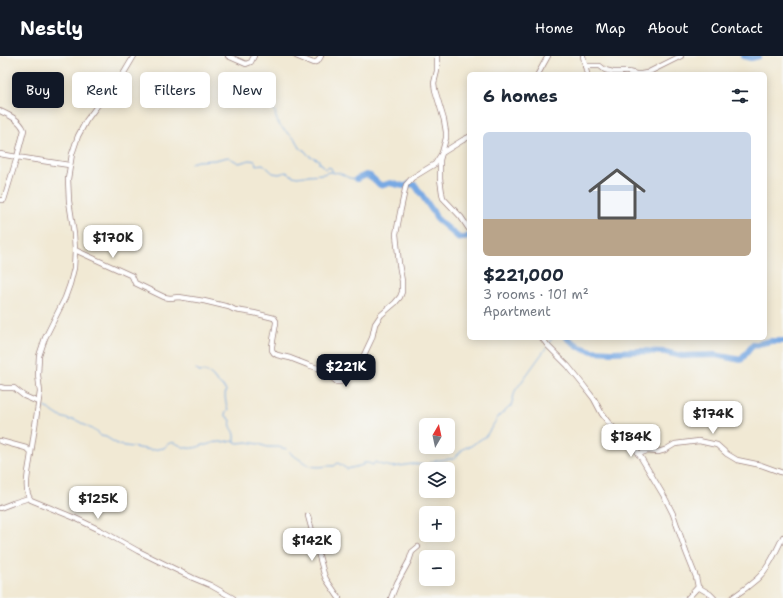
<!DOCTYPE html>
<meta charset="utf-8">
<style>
body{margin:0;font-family:"Shantell Sans",sans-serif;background:#f2f2f3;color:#1f2937;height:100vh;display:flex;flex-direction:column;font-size:15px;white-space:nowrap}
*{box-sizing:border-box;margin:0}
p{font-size:13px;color:#747a83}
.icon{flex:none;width:22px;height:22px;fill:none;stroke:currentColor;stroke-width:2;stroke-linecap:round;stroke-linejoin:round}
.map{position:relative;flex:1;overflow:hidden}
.details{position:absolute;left:467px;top:16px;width:300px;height:268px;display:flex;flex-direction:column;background:#fff;border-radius:6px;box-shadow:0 2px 10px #0003}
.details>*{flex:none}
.guide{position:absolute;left:12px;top:16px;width:380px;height:36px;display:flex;gap:8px}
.needle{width:26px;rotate:9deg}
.fabs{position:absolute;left:419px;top:362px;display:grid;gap:8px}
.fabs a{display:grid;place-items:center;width:36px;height:36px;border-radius:6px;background:#fff;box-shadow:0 2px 10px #0003;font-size:20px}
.price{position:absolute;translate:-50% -34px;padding:0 9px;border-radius:8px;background:#fff;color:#222;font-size:13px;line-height:26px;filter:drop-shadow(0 1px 2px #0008)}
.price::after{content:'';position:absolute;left:50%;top:24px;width:12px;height:9px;margin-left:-6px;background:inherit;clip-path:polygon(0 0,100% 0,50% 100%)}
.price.current{background:#111827;color:#fff}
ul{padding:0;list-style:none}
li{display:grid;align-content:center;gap:8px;height:212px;padding:0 16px}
li span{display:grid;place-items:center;height:124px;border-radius:6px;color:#555}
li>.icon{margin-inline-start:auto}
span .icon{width:72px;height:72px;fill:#fffc;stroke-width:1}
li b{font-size:17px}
h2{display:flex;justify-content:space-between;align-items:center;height:48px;padding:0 16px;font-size:17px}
.chip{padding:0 14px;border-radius:6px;background:#fff;box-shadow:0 2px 10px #0003;font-size:14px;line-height:36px}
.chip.current{background:#111827;color:#fff}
header{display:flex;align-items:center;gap:24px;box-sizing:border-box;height:56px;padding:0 20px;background:#111827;color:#fff}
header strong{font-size:19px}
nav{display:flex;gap:22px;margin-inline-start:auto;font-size:14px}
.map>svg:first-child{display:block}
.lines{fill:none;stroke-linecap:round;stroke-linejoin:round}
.stream{stroke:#78a9e3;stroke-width:1}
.river{stroke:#78a9e3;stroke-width:6}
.minor-casing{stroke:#9e8480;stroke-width:6}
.minor{stroke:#fff;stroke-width:4.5}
</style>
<header>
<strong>Nestly</strong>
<nav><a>Home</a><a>Map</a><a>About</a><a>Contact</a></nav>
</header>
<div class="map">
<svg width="783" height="542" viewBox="0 0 783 542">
<rect width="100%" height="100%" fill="#f6f6f2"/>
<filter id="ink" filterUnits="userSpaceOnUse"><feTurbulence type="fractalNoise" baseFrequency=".025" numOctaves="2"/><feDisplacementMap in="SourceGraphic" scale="8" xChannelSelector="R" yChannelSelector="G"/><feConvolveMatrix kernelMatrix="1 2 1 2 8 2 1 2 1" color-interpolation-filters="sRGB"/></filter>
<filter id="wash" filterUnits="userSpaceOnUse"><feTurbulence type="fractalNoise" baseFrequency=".012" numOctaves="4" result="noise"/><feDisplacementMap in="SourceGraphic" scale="16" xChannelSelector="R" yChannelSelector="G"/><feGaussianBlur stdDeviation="0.9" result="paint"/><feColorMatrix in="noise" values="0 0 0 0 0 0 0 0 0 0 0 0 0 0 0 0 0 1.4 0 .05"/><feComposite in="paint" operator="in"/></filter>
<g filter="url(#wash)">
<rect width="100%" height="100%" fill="#f1e9d4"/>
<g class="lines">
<!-- stream -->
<g class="stream">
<path d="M247,32L253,39L260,42L262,46L266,48L275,55L276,62L280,70L297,85L300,92L305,95L308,99L319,104V108L321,107L325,113L327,111L331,112L332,114L333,117C340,115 343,120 350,122C352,123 355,123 357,123"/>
<path d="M191,107L197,105L215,104L228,101L239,107L250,104L255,105L256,109L263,108L273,117L279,118L286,116L293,120L297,121L305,120L308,119L323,118L329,116H332"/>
<path d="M549,288L551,283L553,282"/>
<path d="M196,313L199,316C207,315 208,317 214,322V323C218,325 219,330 224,331V333L226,334C224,341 226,347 228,354L225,358L226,360L231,364C229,372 234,373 235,379C235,382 235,384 235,386"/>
<path d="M44,351C50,353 54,357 59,360C63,362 66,362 69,364C77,362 83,369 90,372C94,375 97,375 101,380L106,381L119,389L152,394L164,392C173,381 177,390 187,392C192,393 199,391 203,389H206L216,386L217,387L218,386H222L228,385V386L232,385L238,387L247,386L259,388L267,391H278L287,393L291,397L292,399C299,402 303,407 309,409C318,413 325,409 334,410L338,407L347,413L363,409V407H368L373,409L375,406L382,409L393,411L412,408L428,409C429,408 430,407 431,406C433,404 449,403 453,403C460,398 462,391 471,390L475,387L486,380L499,360L511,350L515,335L546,292"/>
</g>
<!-- river -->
<g class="river">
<path d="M743,0L751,2L759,0"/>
<path d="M357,123L366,119L370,120L380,129H384L390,127L403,130H406L410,128L415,129L434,157L436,162L459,182H465L469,180"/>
<path d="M567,282L580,291L592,295L612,296L640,295L665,296L682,300L715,299L741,304L753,289L771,285H783"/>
</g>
</g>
</g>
<g filter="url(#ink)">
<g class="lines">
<!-- minor casing -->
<g class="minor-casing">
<g id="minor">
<path d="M228,0L246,8L251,6L254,0"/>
<path d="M296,0L313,7L318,5L321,0"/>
<path d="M437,0V15L434,27L435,34L444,64L446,76V82L440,104V123L442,137L443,142L461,161L469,173"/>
<path d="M583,0L587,18"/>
<path d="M585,10H600L605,14L613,16H628L636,18H641L647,17L681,0"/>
<path d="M538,18L548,0"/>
<path d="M0,55C9,59 20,64 24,74L17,101L69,109"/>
<path d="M0,98L17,101L4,144H0"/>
<path d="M75,194L130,219L132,220L135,227L164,241L170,242L179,241L204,245L229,251L235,254L254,257L274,262L276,265V267L272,290V294L274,297L277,299L290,302L308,309L321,313L337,326H340L352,315L364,299L372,282L375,268L381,259L395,247L400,241L402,236V225L399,208L396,178L400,157L406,129L412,122L435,108L442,97L463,84L469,81"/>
<path d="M542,282L548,290L568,310L584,330L594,343L602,358L608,366L617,375L627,380L630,383L665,442L673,458L686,496L696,521L698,531L688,542"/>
<path d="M0,331L4,332H14L24,340L38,346"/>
<path d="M0,385L26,392L31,397C30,410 22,434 31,444L75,462L102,475L138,495L193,522L210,529L233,542"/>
<path d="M31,397L40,336L38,319L39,300L45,282L65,242L70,228L74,212L75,194L74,178L69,145L68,123L72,98L78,80L86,65L97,50L115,32L134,0"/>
<path d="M638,398L647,395L658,396L665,394L675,388L699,385L717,389L727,398L737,404L761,409L783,417"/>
<path d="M0,452L13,447L29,442"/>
<path d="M308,460L324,518L326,523L339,542"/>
<path d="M698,531L710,538L714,542"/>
<path d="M391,542L397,527L409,505L412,496L418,491"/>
<path d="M732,542C741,536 749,530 757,523C769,512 776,495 783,481"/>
</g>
</g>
<!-- minor -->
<use href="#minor" class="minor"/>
</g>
</g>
</svg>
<div class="fabs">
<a><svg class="needle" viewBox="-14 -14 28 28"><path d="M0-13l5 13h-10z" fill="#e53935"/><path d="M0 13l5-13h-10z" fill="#747a83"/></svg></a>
<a><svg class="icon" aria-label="layers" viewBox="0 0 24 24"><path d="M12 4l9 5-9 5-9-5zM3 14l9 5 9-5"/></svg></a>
<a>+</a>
<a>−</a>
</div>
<b class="price" style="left:113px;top:203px">$170K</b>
<b class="price current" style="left:346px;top:332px">$221K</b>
<b class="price" style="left:713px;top:379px">$174K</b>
<b class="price" style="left:631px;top:402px">$184K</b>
<b class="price" style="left:98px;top:464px">$125K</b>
<b class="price" style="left:312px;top:506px">$142K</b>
<div class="guide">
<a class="chip current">Buy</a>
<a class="chip">Rent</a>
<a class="chip">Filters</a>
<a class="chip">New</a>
</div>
<section class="details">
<h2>6 homes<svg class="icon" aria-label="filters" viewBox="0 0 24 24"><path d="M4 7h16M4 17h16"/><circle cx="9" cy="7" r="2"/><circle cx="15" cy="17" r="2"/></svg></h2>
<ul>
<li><span style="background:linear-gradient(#c9d6e8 70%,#b9a48a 0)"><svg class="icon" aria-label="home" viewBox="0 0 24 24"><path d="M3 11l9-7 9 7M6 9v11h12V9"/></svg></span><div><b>$221,000</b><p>3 rooms · 101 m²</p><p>Apartment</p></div></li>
</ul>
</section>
</div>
